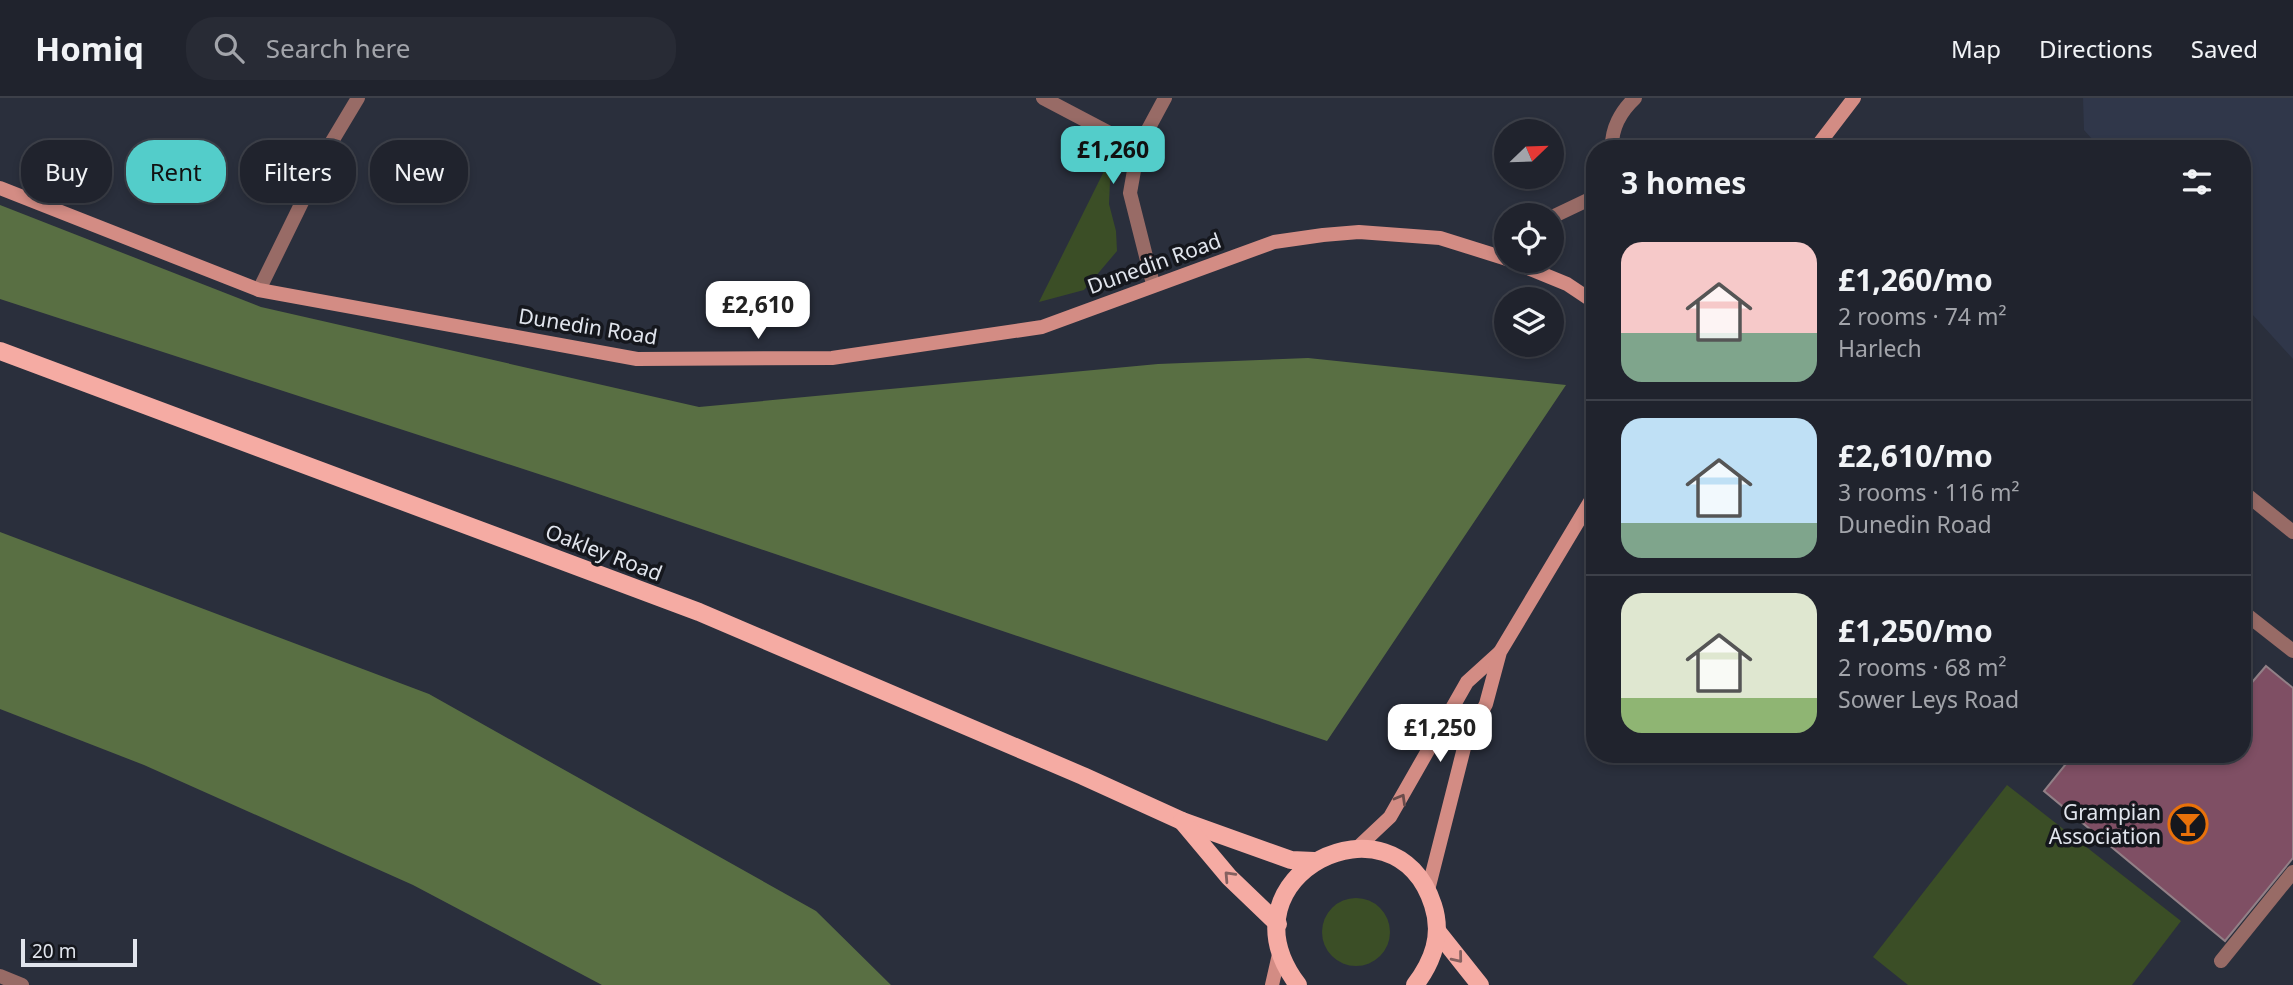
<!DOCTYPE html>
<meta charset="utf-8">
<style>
body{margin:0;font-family:"Noto Sans",sans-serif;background:#282b35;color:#f1f3f6;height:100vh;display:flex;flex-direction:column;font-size:26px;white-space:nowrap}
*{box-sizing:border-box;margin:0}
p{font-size:23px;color:#a2a4aa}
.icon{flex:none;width:38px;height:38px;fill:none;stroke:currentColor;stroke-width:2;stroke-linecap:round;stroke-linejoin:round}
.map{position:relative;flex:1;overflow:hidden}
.panel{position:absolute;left:1586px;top:42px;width:665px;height:623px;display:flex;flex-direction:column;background:#20232d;border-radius:28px;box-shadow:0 4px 10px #0003,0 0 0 2px #3d4049}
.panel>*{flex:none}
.banner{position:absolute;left:21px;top:42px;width:665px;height:63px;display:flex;gap:14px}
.needle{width:46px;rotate:67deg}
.controls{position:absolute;left:1494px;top:21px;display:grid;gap:14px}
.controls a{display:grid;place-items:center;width:70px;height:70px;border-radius:50%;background:#20232d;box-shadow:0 4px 10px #0003,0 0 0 2px #3d4049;font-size:35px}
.scale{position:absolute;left:21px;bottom:18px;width:116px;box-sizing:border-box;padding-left:7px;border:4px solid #e1e5ed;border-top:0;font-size:19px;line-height:24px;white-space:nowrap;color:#e1e5ed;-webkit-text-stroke:5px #15171d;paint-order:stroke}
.price{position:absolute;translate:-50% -60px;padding:0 16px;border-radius:14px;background:#fff;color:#222;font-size:23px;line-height:46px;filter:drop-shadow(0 2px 4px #0008)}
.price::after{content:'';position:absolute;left:50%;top:42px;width:21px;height:16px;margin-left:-10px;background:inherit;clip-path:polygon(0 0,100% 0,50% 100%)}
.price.active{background:#53cdca;color:#111}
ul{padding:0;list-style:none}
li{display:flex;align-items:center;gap:21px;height:175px;padding:0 35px}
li+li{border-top:2px solid #3d4049}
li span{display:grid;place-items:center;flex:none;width:196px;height:140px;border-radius:21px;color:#555}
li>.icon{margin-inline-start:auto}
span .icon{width:84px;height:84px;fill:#fffc;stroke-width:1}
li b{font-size:30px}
h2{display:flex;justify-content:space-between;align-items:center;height:84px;padding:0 35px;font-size:30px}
.chip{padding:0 24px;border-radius:28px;background:#20232d;box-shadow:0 4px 10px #0003,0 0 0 2px #3d4049;font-size:24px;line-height:63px}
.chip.active{background:#53cdca;color:#111}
header{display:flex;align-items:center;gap:42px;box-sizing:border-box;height:98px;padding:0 35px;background:#20232d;border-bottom:2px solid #3d4049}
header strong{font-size:33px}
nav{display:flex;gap:38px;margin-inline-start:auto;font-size:24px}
.search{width:490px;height:63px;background:#282b35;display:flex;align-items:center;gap:18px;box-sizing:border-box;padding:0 24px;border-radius:28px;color:#a2a4aa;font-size:26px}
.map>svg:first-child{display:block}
.built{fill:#30374a}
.green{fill:#3b4e26}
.forest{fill:#596f43}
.building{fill:#7f4f64;stroke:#928087;stroke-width:2}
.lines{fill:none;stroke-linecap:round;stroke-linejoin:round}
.lane{stroke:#986b66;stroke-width:14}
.street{stroke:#986b66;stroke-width:14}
.secondary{stroke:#d38c84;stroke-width:14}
.primary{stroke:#f5aba3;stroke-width:18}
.oneway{stroke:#6a4c4b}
.oneway2{stroke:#856160}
.labels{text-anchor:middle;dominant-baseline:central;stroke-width:7;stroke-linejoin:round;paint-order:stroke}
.street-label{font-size:21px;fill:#e1e5ed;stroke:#15171d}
.poi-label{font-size:21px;fill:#e1e5ed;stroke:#15171d;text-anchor:end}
</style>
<header>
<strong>Homiq</strong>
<div class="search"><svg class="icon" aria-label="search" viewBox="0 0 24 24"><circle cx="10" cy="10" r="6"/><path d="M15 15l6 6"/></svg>Search here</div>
<nav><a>Map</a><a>Directions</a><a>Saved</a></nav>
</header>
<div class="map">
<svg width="2293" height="887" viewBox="0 0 2293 887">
<rect width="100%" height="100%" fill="#2a2f3c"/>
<!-- built -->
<path class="built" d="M2083,0H2293V261L2242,205V51H2101L2084,32Z"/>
<!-- green -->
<g class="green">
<path d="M1111,59L1109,106L1116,133L1117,153L1084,192L1039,204Z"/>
<path d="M2007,687L2181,823L2132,887H1908L1873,859Z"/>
<circle cx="1356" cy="834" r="34"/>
</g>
<!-- forest -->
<g class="forest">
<path d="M0,107L261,209L699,309L1158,266L1308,260L1566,287L1327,643L563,384L0,201Z"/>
<path d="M0,434L429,596L816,813L891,887H602L413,787L144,667L0,611Z"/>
</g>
<!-- building -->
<path class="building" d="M2266,568L2293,590V760L2225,843L2044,693L2074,656H2242V584L2248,589Z"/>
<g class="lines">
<!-- lane -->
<g class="lane">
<path d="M1612,51C1611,31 1621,13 1635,0"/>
<path d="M1552,119L1594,99"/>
<path d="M2242,513L2293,553"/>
<path d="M2221,863L2293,774"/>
</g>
<!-- street -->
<g class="street">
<path d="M1043,0L1138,50"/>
<path d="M1153,186L1130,95L1138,50L1165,0"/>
<path d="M259,192L331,45L358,0"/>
<path d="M2242,393L2293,434"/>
<path d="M0,878L22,887"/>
</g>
<!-- secondary -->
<g class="secondary">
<path d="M1815,51L1854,0"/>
<path d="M0,90L259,192L637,261L832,260L1042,229L1274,144L1323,137L1359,134L1440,140L1507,161"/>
<path d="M1511,163L1567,186L1594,204"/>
<path d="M1356,751L1390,719L1467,584L1499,555"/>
<path d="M1428,792L1465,646L1486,606L1500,554L1594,397"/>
<path d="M1272,887L1280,852"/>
</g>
<!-- primary -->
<g class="primary">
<path d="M0,253L699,514L1083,678L1182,723L1291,762L1314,763"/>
<path d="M1182,723L1229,779L1278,826"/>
<path d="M1437,833L1480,887"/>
<path d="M1298,887C1215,777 1395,689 1433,807C1443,837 1433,863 1415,887"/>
</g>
</g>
<!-- one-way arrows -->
<defs><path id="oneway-chevron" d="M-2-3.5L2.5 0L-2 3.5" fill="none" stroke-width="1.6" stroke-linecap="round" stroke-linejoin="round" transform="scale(1.75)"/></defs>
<use class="oneway" href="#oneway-chevron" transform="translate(1401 701) rotate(-60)"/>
<g class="oneway2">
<use href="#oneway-chevron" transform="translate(1229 778) rotate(-133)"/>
<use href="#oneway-chevron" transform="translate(1458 860) rotate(51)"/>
</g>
<!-- icons -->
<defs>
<g id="bar-ring" transform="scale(2.0125)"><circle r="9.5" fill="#15171d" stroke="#e8710a" stroke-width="1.5"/><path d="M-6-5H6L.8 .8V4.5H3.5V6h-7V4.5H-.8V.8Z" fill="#e8710a"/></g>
</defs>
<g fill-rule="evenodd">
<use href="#bar-ring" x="2188" y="726"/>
</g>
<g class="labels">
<!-- street labels -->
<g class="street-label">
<text transform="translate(1154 165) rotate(-20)">Dunedin Road</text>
<text transform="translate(588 228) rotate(9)">Dunedin Road</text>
<text transform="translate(604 454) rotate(21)">Oakley Road</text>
</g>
<!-- poi labels -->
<g class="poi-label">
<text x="2161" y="714">Grampian<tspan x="2161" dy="24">Association</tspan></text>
</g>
</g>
</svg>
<div class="controls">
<a><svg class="needle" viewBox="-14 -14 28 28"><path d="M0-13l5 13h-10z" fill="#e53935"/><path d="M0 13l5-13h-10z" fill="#a2a4aa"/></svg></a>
<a><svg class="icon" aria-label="locate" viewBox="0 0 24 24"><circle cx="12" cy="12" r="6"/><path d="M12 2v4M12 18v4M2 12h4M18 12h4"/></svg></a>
<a><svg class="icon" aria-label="layers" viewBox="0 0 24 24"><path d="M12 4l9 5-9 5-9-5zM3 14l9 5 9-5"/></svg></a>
</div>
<div class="scale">20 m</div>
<b class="price active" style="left:1113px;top:88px">£1,260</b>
<b class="price" style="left:758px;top:243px">£2,610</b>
<b class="price" style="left:1440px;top:666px">£1,250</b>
<div class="banner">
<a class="chip">Buy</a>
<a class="chip active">Rent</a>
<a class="chip">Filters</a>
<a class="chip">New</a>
</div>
<section class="panel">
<h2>3 homes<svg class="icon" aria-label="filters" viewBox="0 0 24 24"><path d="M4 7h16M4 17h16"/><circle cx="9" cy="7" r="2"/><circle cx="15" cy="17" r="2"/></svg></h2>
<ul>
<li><span style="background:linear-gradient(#f6c9c9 65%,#7fa58c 0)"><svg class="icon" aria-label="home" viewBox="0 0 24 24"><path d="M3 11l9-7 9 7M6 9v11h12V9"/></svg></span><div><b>£1,260/mo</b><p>2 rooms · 74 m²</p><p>Harlech</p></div></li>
<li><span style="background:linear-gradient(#bfe0f5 75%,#7fa58c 0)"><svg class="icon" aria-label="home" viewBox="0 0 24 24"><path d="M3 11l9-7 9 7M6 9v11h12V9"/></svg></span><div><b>£2,610/mo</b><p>3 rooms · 116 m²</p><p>Dunedin Road</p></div></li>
<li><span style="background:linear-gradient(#dfe7d0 75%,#8fb573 0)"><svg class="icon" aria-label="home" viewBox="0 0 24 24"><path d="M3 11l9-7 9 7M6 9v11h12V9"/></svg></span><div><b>£1,250/mo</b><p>2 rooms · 68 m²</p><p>Sower Leys Road</p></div></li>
</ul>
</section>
</div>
